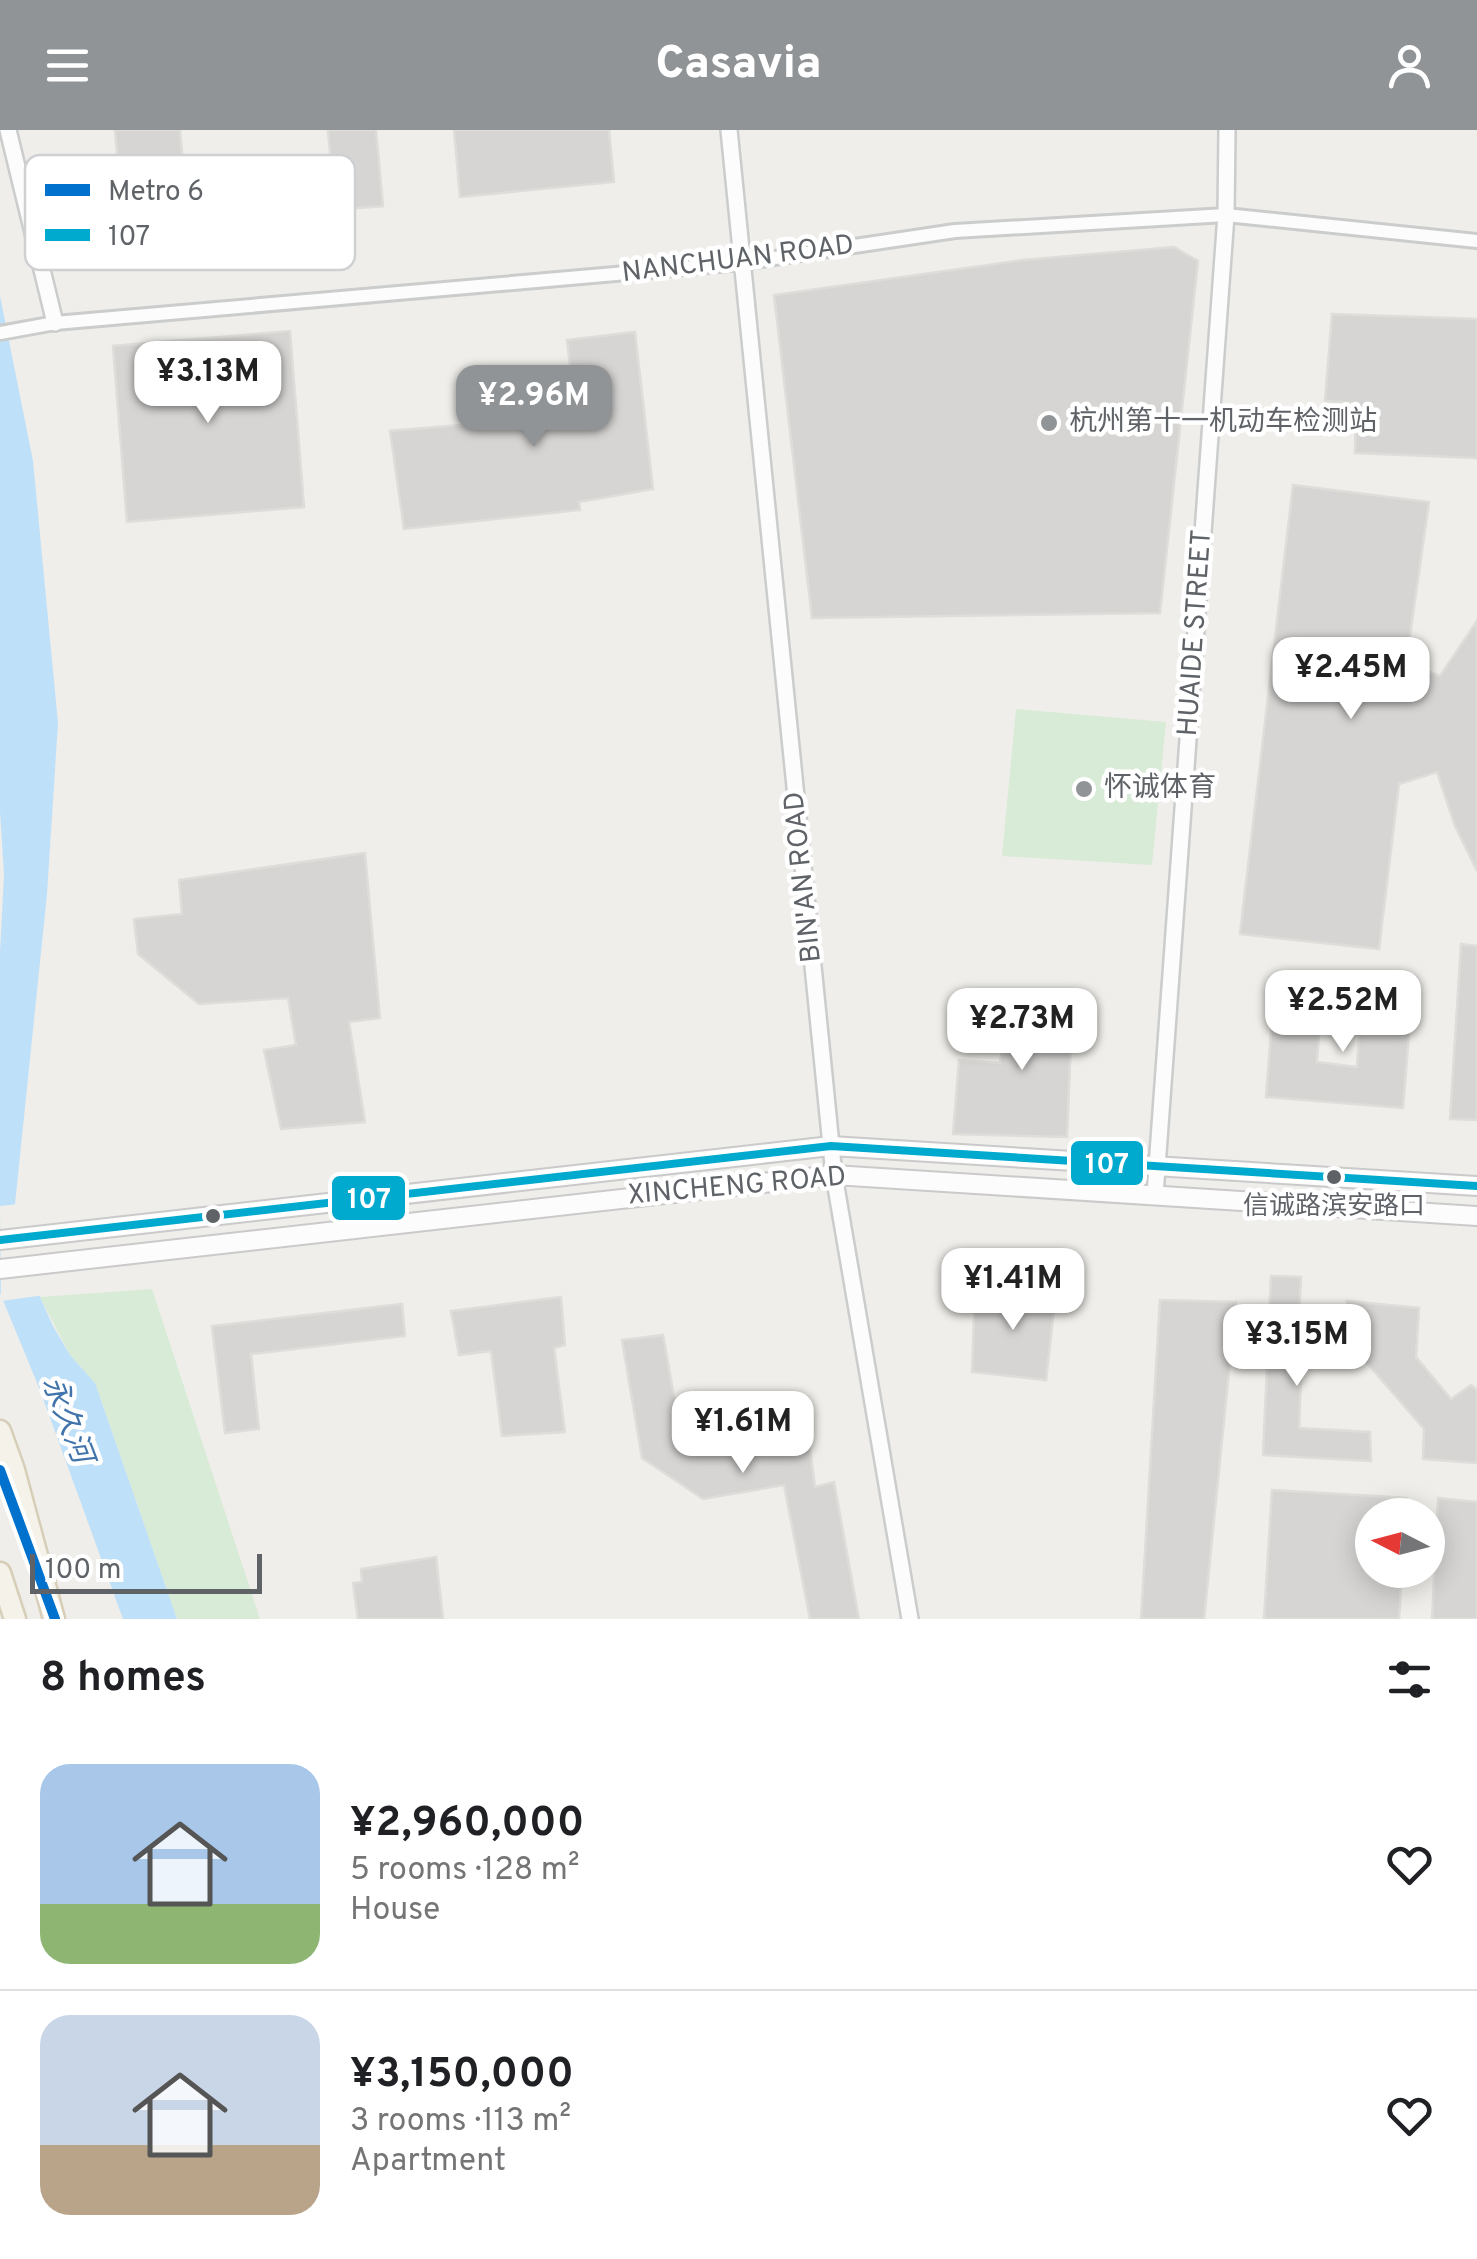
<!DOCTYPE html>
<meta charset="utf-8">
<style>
body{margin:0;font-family:Overpass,"Noto Sans SC",sans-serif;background:#f2f2f2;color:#202124;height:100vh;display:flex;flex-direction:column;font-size:38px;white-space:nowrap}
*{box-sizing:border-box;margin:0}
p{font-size:32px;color:#757577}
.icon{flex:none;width:55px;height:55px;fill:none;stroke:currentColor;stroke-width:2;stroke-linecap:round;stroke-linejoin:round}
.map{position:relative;height:1489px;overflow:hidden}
.side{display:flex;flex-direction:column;background:#fff;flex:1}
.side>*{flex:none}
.needle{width:65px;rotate:276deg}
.buttons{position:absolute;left:1355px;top:1368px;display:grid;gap:20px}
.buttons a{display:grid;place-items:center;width:90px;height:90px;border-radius:50%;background:#fff;box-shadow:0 5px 25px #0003;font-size:50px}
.scale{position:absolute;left:30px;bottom:25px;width:232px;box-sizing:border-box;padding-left:10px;border:5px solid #5f6368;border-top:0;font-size:28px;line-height:35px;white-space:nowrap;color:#5f6368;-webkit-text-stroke:8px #fff;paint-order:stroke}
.price{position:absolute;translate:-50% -85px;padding:0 22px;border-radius:20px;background:#fff;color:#222;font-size:32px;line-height:65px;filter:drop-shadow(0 2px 5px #0008)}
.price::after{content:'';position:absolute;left:50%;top:60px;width:30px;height:22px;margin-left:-15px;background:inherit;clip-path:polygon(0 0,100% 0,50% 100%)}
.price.current{background:#919496;color:#fff}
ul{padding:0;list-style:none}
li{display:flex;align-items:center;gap:30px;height:250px;padding:0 40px}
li+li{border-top:2px solid #e0e0e0}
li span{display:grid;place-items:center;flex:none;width:280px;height:200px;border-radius:30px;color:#555}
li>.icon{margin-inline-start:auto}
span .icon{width:120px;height:120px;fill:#fffc;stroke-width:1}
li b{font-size:42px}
h2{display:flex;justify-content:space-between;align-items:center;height:120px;padding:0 40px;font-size:42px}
header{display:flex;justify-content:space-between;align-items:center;height:130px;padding:0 40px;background:#919496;color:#fff;font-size:45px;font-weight:800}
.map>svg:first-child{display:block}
.green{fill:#d8ebd6}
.water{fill:#bfe0f9}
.pier{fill:#efeeea}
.building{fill:#d6d5d3;stroke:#deddd9;stroke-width:2.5}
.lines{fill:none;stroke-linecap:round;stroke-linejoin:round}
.minor-casing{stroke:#cbcccc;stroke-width:18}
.tertiary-casing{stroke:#cbcccc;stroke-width:20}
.secondary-casing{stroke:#cacacb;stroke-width:22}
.primary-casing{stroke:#d7ceb8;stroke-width:25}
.minor{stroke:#fdfcfc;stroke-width:12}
.tertiary{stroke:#fdfcfc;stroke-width:15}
.secondary{stroke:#fdfcfc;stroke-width:18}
.primary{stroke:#f4f2e9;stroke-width:20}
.bus-1-casing{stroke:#fff;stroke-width:15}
.bus-1{stroke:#00a9ce;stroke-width:8}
.metro-1-casing{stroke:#fff;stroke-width:18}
.metro-1{stroke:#0072ce;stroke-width:10}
.poi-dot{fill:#919496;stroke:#fff;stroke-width:4}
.bus-dot{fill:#5f6368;stroke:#fff;stroke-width:4}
.labels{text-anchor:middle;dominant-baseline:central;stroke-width:9;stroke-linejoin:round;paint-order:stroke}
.bus-label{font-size:26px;fill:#5f6368;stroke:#fff}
.street-label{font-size:28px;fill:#5f6368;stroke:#fff}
.poi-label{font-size:28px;fill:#5f6368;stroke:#fff;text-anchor:start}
.water-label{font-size:30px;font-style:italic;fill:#4174aa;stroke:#fff}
.key{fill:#fff;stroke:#cfd0d2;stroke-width:2.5}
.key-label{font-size:28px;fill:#5f6368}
.line-badge{stroke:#fff;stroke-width:4}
.badge-label{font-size:28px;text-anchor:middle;font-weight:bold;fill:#fff}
</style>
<header><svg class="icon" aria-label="menu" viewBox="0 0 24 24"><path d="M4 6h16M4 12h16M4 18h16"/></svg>Casavia<svg class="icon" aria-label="person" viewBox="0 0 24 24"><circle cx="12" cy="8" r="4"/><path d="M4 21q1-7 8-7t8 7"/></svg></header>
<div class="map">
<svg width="1477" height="1489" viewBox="0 0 1477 1489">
<rect width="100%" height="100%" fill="#efeeea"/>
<!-- green -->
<g class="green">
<path d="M1016,579L1166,592L1152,735L1002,726Z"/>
<path d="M152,1159L260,1489H177L95,1253L70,1225L40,1167Z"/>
</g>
<!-- water -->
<path class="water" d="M0,166L33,331L58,593L47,764L15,1074L40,1167L53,1196L70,1225L95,1253L177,1489H123L40,1260L0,1163V822L4,745L0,681Z"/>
<!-- pier -->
<path class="pier" d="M19,1074L45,1165L1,1171L0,1076Z"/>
<!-- building -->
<g class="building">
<path d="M115,0H180L190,115L126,121Z"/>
<path d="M328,0H376L383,76L335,80Z"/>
<path d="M454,0H609L614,52L460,67Z"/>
<path d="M1174,117L1198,131L1160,483L812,488L774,165L1023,130Z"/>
<path d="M1332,184L1477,189V328L1355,323L1356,273L1325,271Z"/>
<path d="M290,201L304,377L127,392L113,216Z"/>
<path d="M635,202L653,359L579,372L580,380L404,399L390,301L576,285L567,210Z"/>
<path d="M1293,355L1429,372L1406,533L1440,546L1477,491V741L1455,696L1437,642L1399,654L1379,819L1240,804Z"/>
<path d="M365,723L380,888L349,892L365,992L281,999L264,920L296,915L288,868L199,874L138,824L134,789L182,784L179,750Z"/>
<path d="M1461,814L1477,816V990L1450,989Z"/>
<path d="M1362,859L1412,866L1403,978L1266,967L1273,876L1321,879L1317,932L1357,937Z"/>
<path d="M1008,860L1073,863L1067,1007L953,1004L959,930L1000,933Z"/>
<path d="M1271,1146L1301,1147L1297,1227H1302L1299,1298L1370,1302L1371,1331L1263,1325Z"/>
<path d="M975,1160L1056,1162L1046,1250L972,1242Z"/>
<path d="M561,1167L565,1215L554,1218L565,1302L502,1306L491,1221L459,1225L451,1181Z"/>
<path d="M1160,1170L1236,1172L1204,1489H1141Z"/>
<path d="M1347,1171L1419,1178L1416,1227L1451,1269L1471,1255L1477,1260V1333L1423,1329L1424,1299L1358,1223L1343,1215Z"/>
<path d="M402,1174L405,1206L251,1224L259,1299L225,1303L212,1196Z"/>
<path d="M663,1205L679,1295L689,1279L725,1307L717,1321L808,1304L815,1357L834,1352L859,1489H810L784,1355L703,1369L642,1328L622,1210Z"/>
<path d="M1272,1360L1407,1368L1406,1385H1372V1440H1402L1399,1489H1264Z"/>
<path d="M1438,1368L1477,1372V1489H1432Z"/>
<path d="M436,1427L443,1489H358L353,1453L362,1452L361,1439Z"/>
</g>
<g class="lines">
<!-- minor casing -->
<g class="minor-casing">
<path id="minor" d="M0,203L55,193L741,133L955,101L1226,85L1477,111"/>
</g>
<!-- tertiary casing -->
<g class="tertiary-casing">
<g id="tertiary">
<path d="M8,0L55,193"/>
<path d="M729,0L834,1045L910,1489"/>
<path d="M1155,1065L1226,85L1227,0"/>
</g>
</g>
<!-- secondary casing -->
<g class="secondary-casing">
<g id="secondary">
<path d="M0,1110L831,1016L1477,1056"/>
<path d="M0,1139L834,1045L1477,1086"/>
</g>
</g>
<!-- primary casing -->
<g class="primary-casing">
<g id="primary">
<path d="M0,1301L14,1340L54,1489"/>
<path d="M0,1443L15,1489"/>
</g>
</g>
<!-- minor -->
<use href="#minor" class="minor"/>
<!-- tertiary -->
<use href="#tertiary" class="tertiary"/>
<!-- secondary -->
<use href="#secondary" class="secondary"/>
<!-- primary -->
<use href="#primary" class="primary"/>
<!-- bus-1 casing -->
<g class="bus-1-casing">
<path id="bus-1" d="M0,1110L831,1016L1477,1056"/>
</g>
<!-- bus-1 -->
<use href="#bus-1" class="bus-1"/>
<!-- metro-1 casing -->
<g class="metro-1-casing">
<path id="metro-1" d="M0,1340L55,1489"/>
</g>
<!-- metro-1 -->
<use href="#metro-1" class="metro-1"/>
</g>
<!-- markers -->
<g class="poi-dot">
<circle cx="1049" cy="293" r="10"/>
<circle cx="1084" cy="659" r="10"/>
</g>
<g class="bus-dot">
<circle cx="1334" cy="1047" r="9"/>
<circle cx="213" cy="1086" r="9"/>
</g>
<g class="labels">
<!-- bus labels -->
<g class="bus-label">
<text x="1334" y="1077">信诚路滨安路口</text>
</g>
<!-- street labels -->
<g class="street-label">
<text transform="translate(738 130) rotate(-7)">NANCHUAN ROAD</text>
<text transform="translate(1196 503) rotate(-86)">HUAIDE STREET</text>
<text transform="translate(804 747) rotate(-96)">BIN'AN ROAD</text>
<text transform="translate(737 1057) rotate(-5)">XINCHENG ROAD</text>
</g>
<!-- poi labels -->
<g class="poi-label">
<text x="1069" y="293">杭州第十一机动车检测站</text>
<text x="1104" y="659">怀诚体育</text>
</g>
<!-- water labels -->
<g class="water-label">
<text transform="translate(66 1290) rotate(69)">永久河</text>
</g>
</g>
<!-- legend -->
<rect x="25" y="25" width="330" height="115" rx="15" class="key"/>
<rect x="45" y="54" width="45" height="12" fill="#0072ce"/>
<rect x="45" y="99" width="45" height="12" fill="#00a9ce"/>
<g class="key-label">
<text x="108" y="70">Metro 6</text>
<text x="108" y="115">107</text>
</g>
<g class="line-badge">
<rect x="1069" y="1009" width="76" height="48" rx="10" fill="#00a9ce"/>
<rect x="330" y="1044" width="77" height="48" rx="10" fill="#00a9ce"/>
</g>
<g class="badge-label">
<text x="1107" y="1043">107</text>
<text x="369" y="1078">107</text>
</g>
</svg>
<div class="buttons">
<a><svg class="needle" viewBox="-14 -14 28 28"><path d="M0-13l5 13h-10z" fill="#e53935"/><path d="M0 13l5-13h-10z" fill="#757577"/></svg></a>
</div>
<div class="scale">100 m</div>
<b class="price" style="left:208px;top:296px">¥3.13M</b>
<b class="price current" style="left:534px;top:320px">¥2.96M</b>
<b class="price" style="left:1351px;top:592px">¥2.45M</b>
<b class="price" style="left:1343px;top:925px">¥2.52M</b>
<b class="price" style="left:1022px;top:943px">¥2.73M</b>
<b class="price" style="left:1013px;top:1203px">¥1.41M</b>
<b class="price" style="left:1297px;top:1259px">¥3.15M</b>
<b class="price" style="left:743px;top:1346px">¥1.61M</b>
</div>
<section class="side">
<h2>8 homes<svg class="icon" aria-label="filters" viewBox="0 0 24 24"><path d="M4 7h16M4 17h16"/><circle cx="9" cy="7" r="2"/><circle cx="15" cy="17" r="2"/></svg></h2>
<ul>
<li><span style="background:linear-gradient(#a9c7e8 70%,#8fb573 0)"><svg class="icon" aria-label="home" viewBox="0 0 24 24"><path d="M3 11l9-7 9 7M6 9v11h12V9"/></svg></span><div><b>¥2,960,000</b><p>5 rooms · 128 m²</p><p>House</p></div><svg class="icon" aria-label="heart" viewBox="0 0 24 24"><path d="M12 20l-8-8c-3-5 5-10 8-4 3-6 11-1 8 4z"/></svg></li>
<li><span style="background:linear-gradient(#c9d6e8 65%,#b9a48a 0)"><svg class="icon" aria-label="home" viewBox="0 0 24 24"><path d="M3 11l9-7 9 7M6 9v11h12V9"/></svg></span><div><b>¥3,150,000</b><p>3 rooms · 113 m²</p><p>Apartment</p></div><svg class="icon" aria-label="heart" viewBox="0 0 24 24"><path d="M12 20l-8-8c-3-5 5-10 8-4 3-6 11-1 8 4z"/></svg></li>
</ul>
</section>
